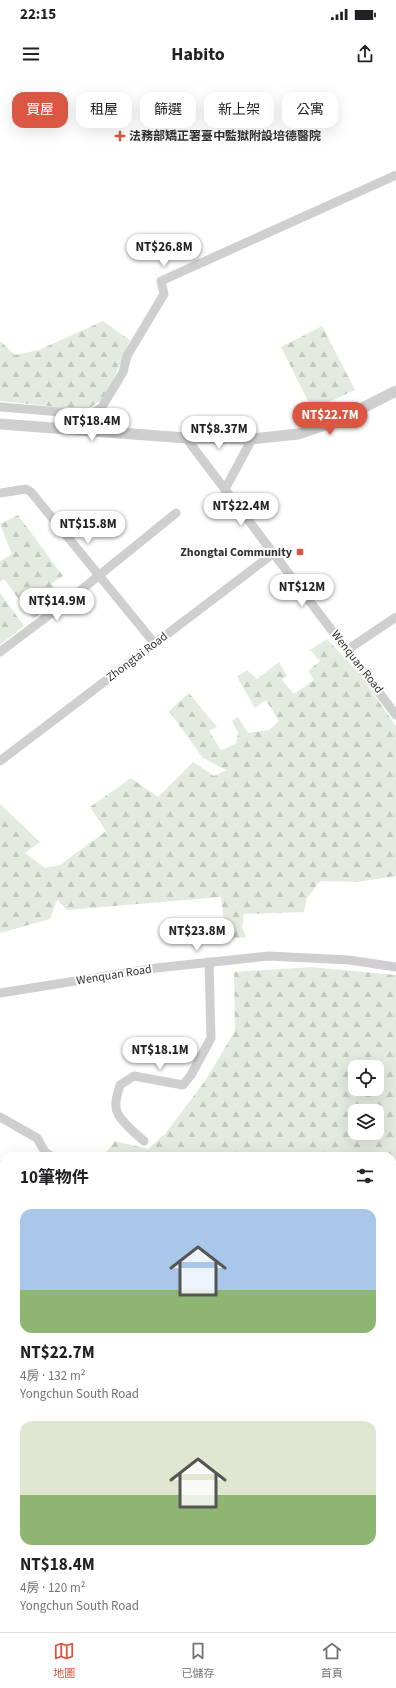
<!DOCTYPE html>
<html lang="zh-TW">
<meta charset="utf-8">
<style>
body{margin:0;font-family:"Source Sans 3","Noto Sans TC",sans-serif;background:#f2f2f2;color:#202124;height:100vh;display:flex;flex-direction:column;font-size:15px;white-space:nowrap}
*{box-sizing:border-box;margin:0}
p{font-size:13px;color:#757577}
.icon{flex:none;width:22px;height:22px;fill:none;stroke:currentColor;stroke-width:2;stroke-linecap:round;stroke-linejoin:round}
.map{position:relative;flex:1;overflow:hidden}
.sheet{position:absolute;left:0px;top:1072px;width:396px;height:480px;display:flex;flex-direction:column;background:#fff;border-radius:12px 12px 0 0;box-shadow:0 4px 16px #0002}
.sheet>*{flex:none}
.top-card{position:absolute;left:12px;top:12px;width:372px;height:36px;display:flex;gap:8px}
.controls{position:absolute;left:348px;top:980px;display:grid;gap:8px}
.controls a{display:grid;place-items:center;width:36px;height:36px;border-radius:8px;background:#fff;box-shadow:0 4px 16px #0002;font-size:20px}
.price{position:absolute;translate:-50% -34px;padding:0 9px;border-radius:14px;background:#fff;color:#222;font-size:13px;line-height:26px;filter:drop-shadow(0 1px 2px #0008)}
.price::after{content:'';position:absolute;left:50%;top:24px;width:12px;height:9px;margin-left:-6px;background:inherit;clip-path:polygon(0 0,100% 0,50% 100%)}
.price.on{background:#da5743;color:#fff}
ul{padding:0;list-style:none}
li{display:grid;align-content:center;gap:8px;height:212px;padding:0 20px}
li span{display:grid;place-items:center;height:124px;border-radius:12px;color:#555}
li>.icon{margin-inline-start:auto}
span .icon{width:72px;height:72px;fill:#fffc;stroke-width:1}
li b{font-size:17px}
h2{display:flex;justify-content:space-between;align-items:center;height:48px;padding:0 20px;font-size:17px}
.chip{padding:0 14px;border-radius:12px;background:#fff;box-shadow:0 4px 16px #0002;font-size:14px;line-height:36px}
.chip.on{background:#da5743;color:#fff}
.status{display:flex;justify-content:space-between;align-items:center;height:28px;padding:0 20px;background:#fff;direction:ltr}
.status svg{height:11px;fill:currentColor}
header{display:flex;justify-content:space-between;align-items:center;height:52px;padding:0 20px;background:#fff;font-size:18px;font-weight:700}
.tabs{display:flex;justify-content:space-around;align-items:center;height:56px;border-top:1px solid #e0e0e0;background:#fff;font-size:11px;color:#757577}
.tabs a{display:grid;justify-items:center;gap:2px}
.tabs .on{color:#da5743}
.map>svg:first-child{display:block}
.grass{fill:#e3eadf}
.forest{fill:url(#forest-firs);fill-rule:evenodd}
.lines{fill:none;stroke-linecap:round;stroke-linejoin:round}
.minor{stroke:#cfcfcf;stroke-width:9}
.tertiary{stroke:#cfcfcf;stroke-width:11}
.poi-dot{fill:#da5743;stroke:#fff;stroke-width:1.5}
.labels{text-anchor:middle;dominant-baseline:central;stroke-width:4;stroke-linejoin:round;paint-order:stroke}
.poi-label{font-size:12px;font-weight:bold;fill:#323232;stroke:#fff;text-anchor:start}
.street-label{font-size:12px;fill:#323232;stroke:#fff}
</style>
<div class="status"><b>22:15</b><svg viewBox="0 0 49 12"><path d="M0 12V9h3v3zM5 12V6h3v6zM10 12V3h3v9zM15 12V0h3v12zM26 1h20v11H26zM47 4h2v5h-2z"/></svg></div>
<header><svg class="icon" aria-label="menu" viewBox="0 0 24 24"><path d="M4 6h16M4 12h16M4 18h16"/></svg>Habito<svg class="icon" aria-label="share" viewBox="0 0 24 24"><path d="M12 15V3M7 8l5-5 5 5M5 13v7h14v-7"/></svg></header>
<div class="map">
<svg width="396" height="1552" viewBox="0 0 396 1552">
<defs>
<pattern id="forest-firs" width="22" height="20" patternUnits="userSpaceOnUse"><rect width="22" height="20" fill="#e3eadf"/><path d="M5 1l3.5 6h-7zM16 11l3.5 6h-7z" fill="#c3c9c0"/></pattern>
</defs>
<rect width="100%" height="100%" fill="#fff"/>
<!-- grass -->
<g class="grass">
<path d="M396,1121V1552H347L352,1548H392V1388L394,1382L392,1381V1125Z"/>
<path d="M0,1399L4,1401V1548H86L79,1552H0Z"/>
<path d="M135,1548L144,1552H102Z"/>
<path d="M160,1548H340L333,1552H171Z"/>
</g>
<!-- forest -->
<g class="forest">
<path d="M103,241L130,260L106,317L87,330L0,321V261L15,275L39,270Z"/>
<path d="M322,246L355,310L320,326L310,325L281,267Z"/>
<path d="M18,435L63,496L51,504L62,516L33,539L4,499L0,502V481L12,474L0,444Z"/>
<path d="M0,513L24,546L0,565Z"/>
<path d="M327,559L358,592L396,646V796L357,802L320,801L307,818L304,832L244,834L242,847L246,857L226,860L221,817L67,830L57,820L50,839L0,853V724L40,762L25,773L45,788L60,785L106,751L90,727L131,698L158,717L193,682L214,696L226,690L203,678L169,631L189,613L217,647L209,651L221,670L236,664L238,653L232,641L238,637L248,653L269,650L279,641L266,620L255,628L237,597L247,590L257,599L279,582L287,596L282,600L294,614L314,600L308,591L320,581L310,570Z"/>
<path d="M311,887L396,895V1121L392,1125V1076H103L115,1061L148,1069L165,1054L205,1001L235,951L234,892ZM355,987H377V1009H355ZM355,1031H377V1053H355Z"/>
<path d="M4,1169V1383L0,1382V1173Z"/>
</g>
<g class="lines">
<!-- minor -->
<g class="minor">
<path d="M0,327L85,334L95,332L102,327L123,292L127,276L164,214L161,201L396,95"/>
<path d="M186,358L396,635"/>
<path d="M225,409L252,359"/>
<path d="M0,413L26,409L31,412L155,564"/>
<path d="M347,570L396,537"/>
<path d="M0,572L65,523L176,433"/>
<path d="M0,681L274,473"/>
<path d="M0,913L156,888L269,876L349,880L396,887"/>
<path d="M0,1037L37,1058L45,1072L51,1076"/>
<path d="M144,1061C136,1054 116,1038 116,1027C115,1020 118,1012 120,1005L134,996L183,1005L191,995L211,958L209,882"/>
<path d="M0,1085L4,1088"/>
<path d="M0,1130L4,1133"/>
<path d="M0,1391L4,1393"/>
<path d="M392,1482H396"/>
<path d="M154,1548L165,1552"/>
<path d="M77,1552L81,1548"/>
<path d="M341,1552L345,1548"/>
</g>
<!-- tertiary -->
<path class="tertiary" d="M0,344L186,358L252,359L298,354L337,341L396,311"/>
</g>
<!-- markers -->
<g class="poi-dot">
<path d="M118 50h4v4h4v4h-4v4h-4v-4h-4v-4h4z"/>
<rect x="296" y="468" width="8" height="8" rx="2"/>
</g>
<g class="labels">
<!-- poi labels -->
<g class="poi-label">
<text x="129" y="56">法務部矯正署臺中監獄附設培德醫院</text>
<text x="292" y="472" text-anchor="end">Zhongtai Community</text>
</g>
<!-- street labels -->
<g class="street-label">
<text transform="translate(137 577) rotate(-37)">Zhongtai Road</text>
<text transform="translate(357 582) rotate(52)">Wenquan Road</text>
<text transform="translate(114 895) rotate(-9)">Wenquan Road</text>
</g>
</g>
</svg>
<div class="controls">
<a><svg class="icon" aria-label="locate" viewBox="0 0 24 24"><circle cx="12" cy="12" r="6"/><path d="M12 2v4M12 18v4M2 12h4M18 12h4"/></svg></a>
<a><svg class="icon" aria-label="layers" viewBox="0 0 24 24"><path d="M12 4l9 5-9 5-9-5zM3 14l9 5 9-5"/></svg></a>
</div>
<b class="price" style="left:164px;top:188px">NT$26.8M</b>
<b class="price on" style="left:330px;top:356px">NT$22.7M</b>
<b class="price" style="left:92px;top:362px">NT$18.4M</b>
<b class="price" style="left:219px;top:370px">NT$8.37M</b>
<b class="price" style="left:241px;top:447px">NT$22.4M</b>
<b class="price" style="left:88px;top:465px">NT$15.8M</b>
<b class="price" style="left:302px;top:528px">NT$12M</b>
<b class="price" style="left:57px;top:542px">NT$14.9M</b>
<b class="price" style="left:197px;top:872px">NT$23.8M</b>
<b class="price" style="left:160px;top:991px">NT$18.1M</b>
<div class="top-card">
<a class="chip on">買屋</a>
<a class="chip">租屋</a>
<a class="chip">篩選</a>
<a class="chip">新上架</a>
<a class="chip">公寓</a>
</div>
<section class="sheet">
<h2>10筆物件<svg class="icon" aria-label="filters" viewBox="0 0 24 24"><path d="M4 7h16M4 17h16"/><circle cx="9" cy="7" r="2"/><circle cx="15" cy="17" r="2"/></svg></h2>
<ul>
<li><span style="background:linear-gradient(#a9c7e8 65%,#8fb573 0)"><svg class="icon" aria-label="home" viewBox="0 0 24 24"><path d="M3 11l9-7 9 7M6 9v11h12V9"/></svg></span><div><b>NT$22.7M</b><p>4房 · 132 m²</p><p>Yongchun South Road</p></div></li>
<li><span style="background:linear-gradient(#dfe7d0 60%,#8fb573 0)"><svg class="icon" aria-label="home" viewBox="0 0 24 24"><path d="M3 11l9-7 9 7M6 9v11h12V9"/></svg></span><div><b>NT$18.4M</b><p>4房 · 120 m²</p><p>Yongchun South Road</p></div></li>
</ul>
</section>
</div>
<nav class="tabs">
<a class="on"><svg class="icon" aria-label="map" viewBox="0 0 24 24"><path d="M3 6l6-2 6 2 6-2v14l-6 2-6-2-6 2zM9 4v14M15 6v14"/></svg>地圖</a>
<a><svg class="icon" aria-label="saved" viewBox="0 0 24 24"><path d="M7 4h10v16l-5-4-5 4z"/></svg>已儲存</a>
<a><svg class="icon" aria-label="home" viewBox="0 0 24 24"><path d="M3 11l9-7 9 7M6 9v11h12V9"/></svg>首頁</a>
</nav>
